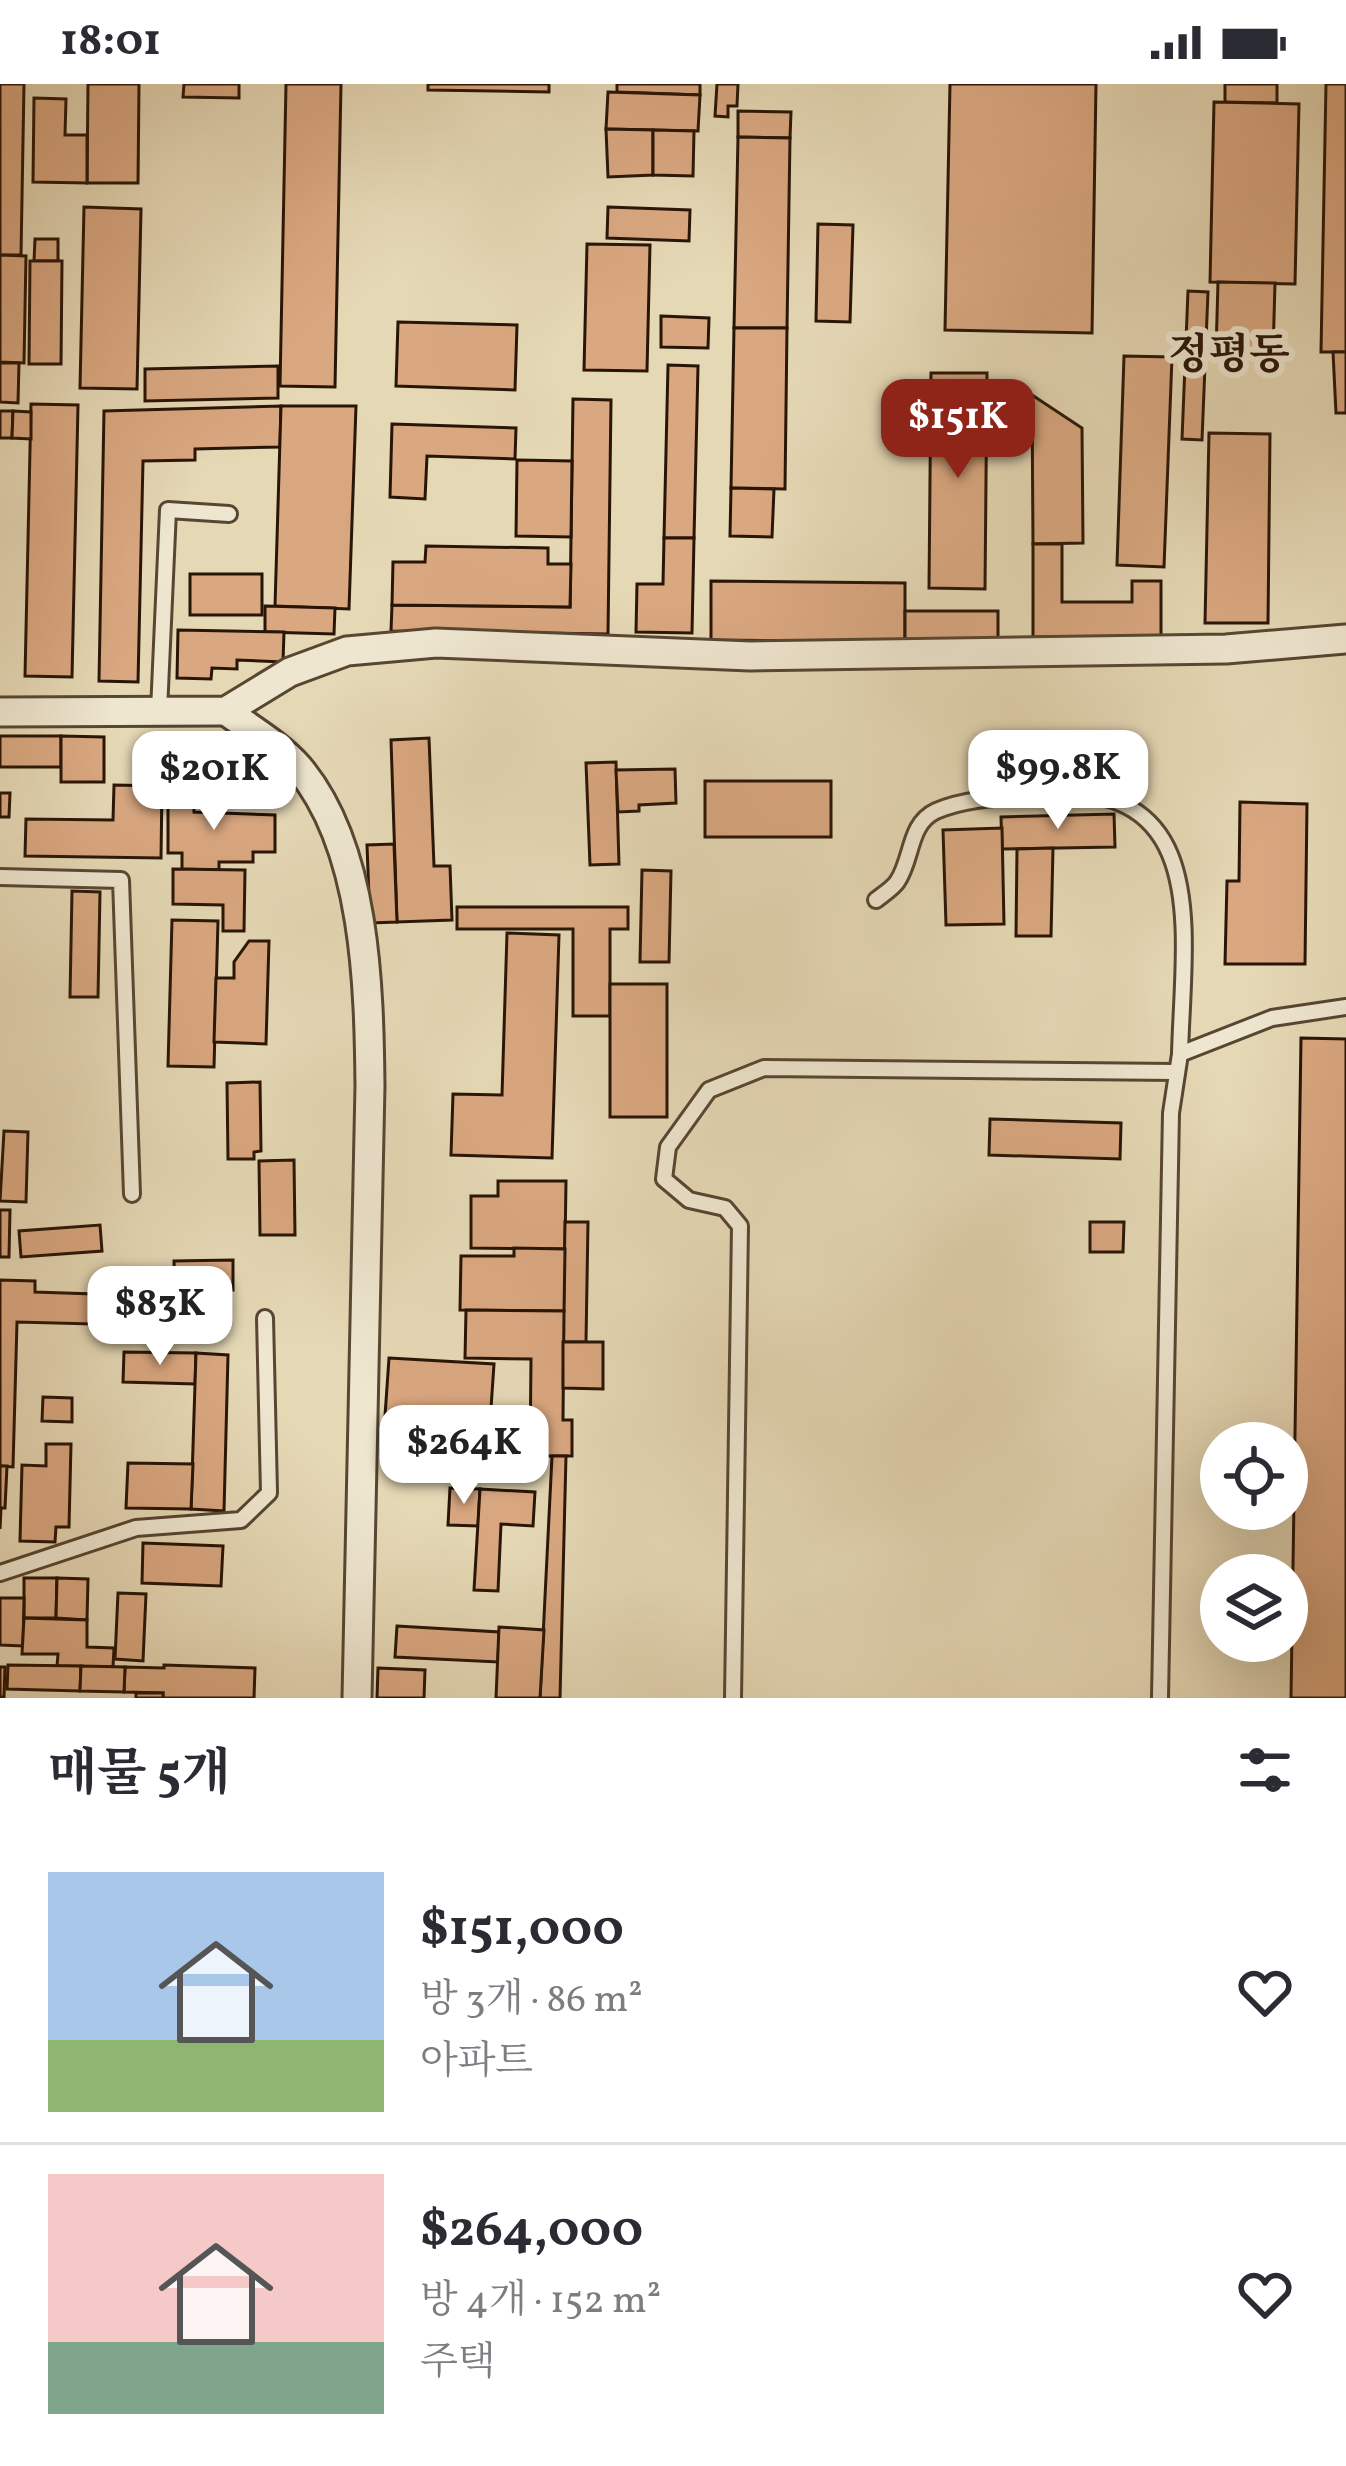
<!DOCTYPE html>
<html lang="ko">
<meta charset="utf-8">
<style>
body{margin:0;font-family:Vollkorn,"Noto Serif KR",serif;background:#f2f2f3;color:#2b2b33;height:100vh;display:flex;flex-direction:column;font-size:45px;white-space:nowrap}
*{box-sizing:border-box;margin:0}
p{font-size:39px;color:#7c7c81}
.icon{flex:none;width:66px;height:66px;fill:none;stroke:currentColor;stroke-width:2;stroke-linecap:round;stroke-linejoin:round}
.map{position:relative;height:1614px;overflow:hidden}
.sheet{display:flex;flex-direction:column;background:#fff;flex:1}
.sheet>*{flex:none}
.controls{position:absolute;left:1200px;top:1338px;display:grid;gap:24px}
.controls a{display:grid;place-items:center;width:108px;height:108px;border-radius:50%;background:#fff;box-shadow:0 12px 48px #0002;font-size:60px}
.price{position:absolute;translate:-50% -102px;padding:0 27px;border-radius:24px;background:#fff;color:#222;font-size:39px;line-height:78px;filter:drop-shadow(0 3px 6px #0008)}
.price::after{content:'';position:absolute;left:50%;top:72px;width:36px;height:27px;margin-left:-18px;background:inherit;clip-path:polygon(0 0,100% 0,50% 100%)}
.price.current{background:#8f2418;color:#fff}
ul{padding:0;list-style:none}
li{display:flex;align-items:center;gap:36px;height:300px;padding:0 48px}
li+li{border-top:3px solid #e1e1e2}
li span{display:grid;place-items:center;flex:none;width:336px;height:240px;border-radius:0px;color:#555}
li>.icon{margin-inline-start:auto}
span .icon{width:144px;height:144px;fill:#fffc;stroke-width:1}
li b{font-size:51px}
h2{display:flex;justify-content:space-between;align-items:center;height:144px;padding:0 48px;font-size:51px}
.status{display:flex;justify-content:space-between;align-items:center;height:84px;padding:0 60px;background:#fff;direction:ltr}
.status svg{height:33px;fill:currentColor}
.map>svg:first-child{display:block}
.building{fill:#d9a780;stroke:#291506;stroke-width:3}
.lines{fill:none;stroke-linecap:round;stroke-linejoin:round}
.lane-casing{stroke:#584632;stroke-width:20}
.street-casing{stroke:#584632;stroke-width:33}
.lane{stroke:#eee6cf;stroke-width:14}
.street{stroke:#eee6cf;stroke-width:27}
.labels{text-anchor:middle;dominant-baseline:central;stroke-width:12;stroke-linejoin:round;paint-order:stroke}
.quarter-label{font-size:42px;font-weight:bold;fill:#291506;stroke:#eee6cf}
</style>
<div class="status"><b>18:01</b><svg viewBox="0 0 49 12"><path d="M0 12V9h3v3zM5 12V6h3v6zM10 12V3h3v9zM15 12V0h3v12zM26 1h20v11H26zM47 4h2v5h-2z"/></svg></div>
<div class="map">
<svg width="1346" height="1614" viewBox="0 0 1346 1614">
<rect width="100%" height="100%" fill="#e5d8b5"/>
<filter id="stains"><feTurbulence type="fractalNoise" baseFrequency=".00167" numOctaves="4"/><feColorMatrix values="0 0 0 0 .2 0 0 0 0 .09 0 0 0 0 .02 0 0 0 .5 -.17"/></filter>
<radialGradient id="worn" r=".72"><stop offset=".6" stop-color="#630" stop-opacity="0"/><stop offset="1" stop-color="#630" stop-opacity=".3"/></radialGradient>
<!-- building -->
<g class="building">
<path d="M0,0H24L21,171H0Z"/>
<path d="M88,0H139L138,99H87Z"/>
<path d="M184,0H239V14L183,13Z"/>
<path d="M286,0H341L335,303L280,302Z"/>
<path d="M428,0H549V8L428,6Z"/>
<path d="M617,0H700V11L617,8Z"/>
<path d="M717,0H738L737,22H728V33L715,32Z"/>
<path d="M950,0H1096L1092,249L945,246Z"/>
<path d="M1225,0H1277V19L1225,18Z"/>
<path d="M1326,0H1346V268H1321Z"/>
<path d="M608,8L700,11L698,47L606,45Z"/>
<path d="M34,14L66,15L65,51H87V99L33,98Z"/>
<path d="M1214,18L1299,20L1295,200L1210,198Z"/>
<path d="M738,27L791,28L790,54L738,53Z"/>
<path d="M606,45L653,46V91L608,93Z"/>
<path d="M653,46L694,47L693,92L653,91Z"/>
<path d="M738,53L790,54L787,244H734Z"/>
<path d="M84,123L141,125L137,305L80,304Z"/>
<path d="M608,123L690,126L689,157L607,154Z"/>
<path d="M818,140L853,141L850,238L816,237Z"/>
<path d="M35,155H58V177H34Z"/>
<path d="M587,160L650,161L647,287L584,286Z"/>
<path d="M0,171L26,172L24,279L0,278Z"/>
<path d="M30,177H62L61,280H29Z"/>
<path d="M1218,198L1275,199L1273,270L1216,268Z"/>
<path d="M1188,207L1208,208L1202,356L1182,355Z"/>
<path d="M661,232L709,234L708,264L661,263Z"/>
<path d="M398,238L517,241L515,306L396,302Z"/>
<path d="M734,244H787L785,405L731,404Z"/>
<path d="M1333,268H1346V329H1336Z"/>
<path d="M1124,272L1172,273L1164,483L1117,481Z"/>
<path d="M0,279H19L18,319L0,318Z"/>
<path d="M668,281L698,282L694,454H664Z"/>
<path d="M278,282V314L145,317V285Z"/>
<path d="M931,289H987L985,505L929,504Z"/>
<path d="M1032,311L1082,344L1083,459L1033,460Z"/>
<path d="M573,315L611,316L608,550L391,547L392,521L570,523Z"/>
<path d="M31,320L78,321L72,593L25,592Z"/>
<path d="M281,322L280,363L195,365V376L143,377L138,598L99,597L104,327Z"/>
<path d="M281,322H356L349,525L275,522Z"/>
<path d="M0,327H13L12,354H0Z"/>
<path d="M13,327L31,328V355L12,354Z"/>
<path d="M392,340L516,344L515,375L427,372L425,415L390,413Z"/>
<path d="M1209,349L1270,350L1268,539H1205Z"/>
<path d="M517,376L572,377L571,453L516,452Z"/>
<path d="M731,404L774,405L772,453L730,452Z"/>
<path d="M664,454H694L692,549L636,548L637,500H663Z"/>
<path d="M1033,460H1062V518H1132V497H1161V552L1033,553Z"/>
<path d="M426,462L548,464V480H571L570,523L392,521L393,478H425Z"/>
<rect x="190" y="490" width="72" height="41"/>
<path d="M711,497L905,499V558L711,556Z"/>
<path d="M265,522L335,524L334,550L265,548Z"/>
<path d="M905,527H998V560L905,558Z"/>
<path d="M178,546L284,548L283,578L237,576V585L212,584L211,595L177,594Z"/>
<rect x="0" y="652" width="61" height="31"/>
<path d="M61,652L104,653V698H61Z"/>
<path d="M429,654L434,782H450L452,836L397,838L391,656Z"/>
<path d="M616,678L619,780L590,781L586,679Z"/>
<path d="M675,685L676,719L639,721V727L618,728L616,686Z"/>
<path d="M219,689L256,692L254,716L217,713Z"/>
<rect x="705" y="697" width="126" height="56"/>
<path d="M168,699H194V728L275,731V768H253V778H219V786L182,785V769H168Z"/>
<path d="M114,701L162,702L161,774L25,772L26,735L113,736Z"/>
<path d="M0,709H10L9,733H0Z"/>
<path d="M1240,718L1307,720L1305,880H1225L1227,797H1239Z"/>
<path d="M1114,730L1115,763L1002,765L1001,733Z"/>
<path d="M1002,744L1004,840L946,841L943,746Z"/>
<path d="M394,760L397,838L370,839L367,761Z"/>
<path d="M1053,764L1051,852H1016L1017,765Z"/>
<path d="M173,785L245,786L244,847H223V821L173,820Z"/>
<path d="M642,786L671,787L669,878H640Z"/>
<path d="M72,807L100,808L98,913H70Z"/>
<path d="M457,823H628V845H610V932H573V845H457Z"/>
<path d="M172,836L218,837L214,983L168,982Z"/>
<path d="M507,849L559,851L552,1074L451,1071L453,1010L502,1011Z"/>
<path d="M249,857H269L266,960L214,958L216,894H234V878Z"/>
<rect x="610" y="900" width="57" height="133"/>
<path d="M1301,954L1346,955V1614H1291Z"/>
<path d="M260,998L261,1067L254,1068V1075H228L227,999Z"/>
<path d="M990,1035L1121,1039L1120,1075L989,1071Z"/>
<path d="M4,1047L28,1048L26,1118L0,1117Z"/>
<path d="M294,1076L295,1151H260L259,1077Z"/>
<path d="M498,1097H566L565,1165L471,1164V1112H498Z"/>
<path d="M0,1126H10L9,1173H0Z"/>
<path d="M565,1138H588L586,1258H563Z"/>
<path d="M1090,1138H1124L1123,1168H1090Z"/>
<path d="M100,1141L102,1167L21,1173L19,1147Z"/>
<path d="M514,1164L565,1165L564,1227L460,1226L461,1172H514Z"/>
<path d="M233,1176V1206L175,1207L174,1177Z"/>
<path d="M0,1196L35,1197V1208L94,1210L93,1240L17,1238L13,1383L0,1382Z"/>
<path d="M198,1207V1237L125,1239L124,1208Z"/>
<path d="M466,1226L564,1227L563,1336H572V1372H530L531,1275L465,1274Z"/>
<path d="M563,1258H603V1305L563,1304Z"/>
<path d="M124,1268L196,1269L195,1300L123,1298Z"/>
<path d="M196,1269L228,1271L224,1427L191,1425Z"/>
<path d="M389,1274L494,1280L490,1339L385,1332Z"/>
<path d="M43,1313L72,1314V1338L42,1337Z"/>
<path d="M46,1360H71L69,1443H56L55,1458L20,1457L22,1381L46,1382Z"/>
<path d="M552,1372H566L560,1614H540Z"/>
<path d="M128,1379L193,1380L191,1425L126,1424Z"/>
<path d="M0,1382H7L5,1424H1L0,1445Z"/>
<path d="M450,1404L480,1405L478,1442L448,1441Z"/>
<path d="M480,1405L535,1408L533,1442L501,1440L498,1507L474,1506Z"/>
<path d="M143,1459L223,1462L221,1502L142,1499Z"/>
<path d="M24,1494H57L56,1534H24Z"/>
<path d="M57,1494L88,1495L87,1536L56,1534Z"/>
<path d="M118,1509L146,1510L143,1577L115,1575Z"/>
<path d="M0,1514H24L23,1562L0,1561Z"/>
<path d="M24,1534L87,1536V1563L114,1564L113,1583L57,1582L58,1570H22Z"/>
<path d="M397,1542L499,1548L498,1578L395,1573Z"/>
<path d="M499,1543L544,1546L540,1614H496Z"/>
<path d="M8,1581L81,1582L80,1607L7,1605Z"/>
<path d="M164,1581L255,1584L254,1614H163V1609L124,1608L125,1583L164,1584Z"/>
<path d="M81,1582L125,1583L124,1608L80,1607Z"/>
<path d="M0,1583H5L4,1613H0Z"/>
<path d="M378,1584L425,1586L424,1614H377Z"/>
<rect x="136" y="1609" width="27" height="5"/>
</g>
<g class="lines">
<!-- lane casing -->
<g class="lane-casing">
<g id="lane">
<path d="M159,627L168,426L229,430"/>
<path d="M0,793L121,796L132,1110"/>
<path d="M876,816C882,811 892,805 897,798C913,775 908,740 936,727C965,714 1006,713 1037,710C1214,693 1183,849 1180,970"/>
<path d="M0,1489L136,1444L241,1436L269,1409L265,1234"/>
<path d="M733,1614L740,1142L725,1124L689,1116L664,1095L668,1063L709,1006L764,984L1177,988"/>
<path d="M1160,1614L1171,1029L1180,970L1272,934L1346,923"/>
</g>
</g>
<!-- street casing -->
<g class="street-casing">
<g id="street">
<path d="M226,627C249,644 280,662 299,684C366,764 369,903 370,1002L357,1614"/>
<path d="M0,628L226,627L290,588L347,567L436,559L750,572L1226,565L1346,555"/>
</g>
</g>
<!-- lane -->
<use href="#lane" class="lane"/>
<!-- street -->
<use href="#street" class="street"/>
</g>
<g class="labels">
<!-- quarter labels -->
<g class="quarter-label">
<text x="1229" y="273">정평동</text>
</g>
</g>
<rect width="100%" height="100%" filter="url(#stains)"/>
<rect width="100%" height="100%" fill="url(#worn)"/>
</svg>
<div class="controls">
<a><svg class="icon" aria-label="locate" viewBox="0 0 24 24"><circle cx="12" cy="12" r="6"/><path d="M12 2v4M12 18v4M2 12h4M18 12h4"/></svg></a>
<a><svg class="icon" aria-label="layers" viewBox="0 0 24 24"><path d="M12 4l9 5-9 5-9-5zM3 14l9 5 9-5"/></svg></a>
</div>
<b class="price current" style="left:958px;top:397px">$151K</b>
<b class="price" style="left:1058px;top:748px">$99.8K</b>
<b class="price" style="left:214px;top:749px">$201K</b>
<b class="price" style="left:160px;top:1284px">$83K</b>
<b class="price" style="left:464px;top:1423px">$264K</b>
</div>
<section class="sheet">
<h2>매물 5개<svg class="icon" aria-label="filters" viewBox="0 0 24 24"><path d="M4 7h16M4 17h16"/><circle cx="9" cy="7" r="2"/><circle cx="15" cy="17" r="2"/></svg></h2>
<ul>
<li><span style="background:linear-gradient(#a9c7e8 70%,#8fb573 0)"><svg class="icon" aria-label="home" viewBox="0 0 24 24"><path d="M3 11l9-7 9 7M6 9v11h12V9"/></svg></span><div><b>$151,000</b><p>방 3개 · 86 m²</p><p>아파트</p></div><svg class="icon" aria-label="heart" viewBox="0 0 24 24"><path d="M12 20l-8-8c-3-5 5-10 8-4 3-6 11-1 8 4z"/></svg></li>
<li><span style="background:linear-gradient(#f6c9c9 70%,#7fa58c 0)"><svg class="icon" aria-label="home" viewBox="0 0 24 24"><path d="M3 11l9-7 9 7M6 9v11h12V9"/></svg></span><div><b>$264,000</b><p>방 4개 · 152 m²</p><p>주택</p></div><svg class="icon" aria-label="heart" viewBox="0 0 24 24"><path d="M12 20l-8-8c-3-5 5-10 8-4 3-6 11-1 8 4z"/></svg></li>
</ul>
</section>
